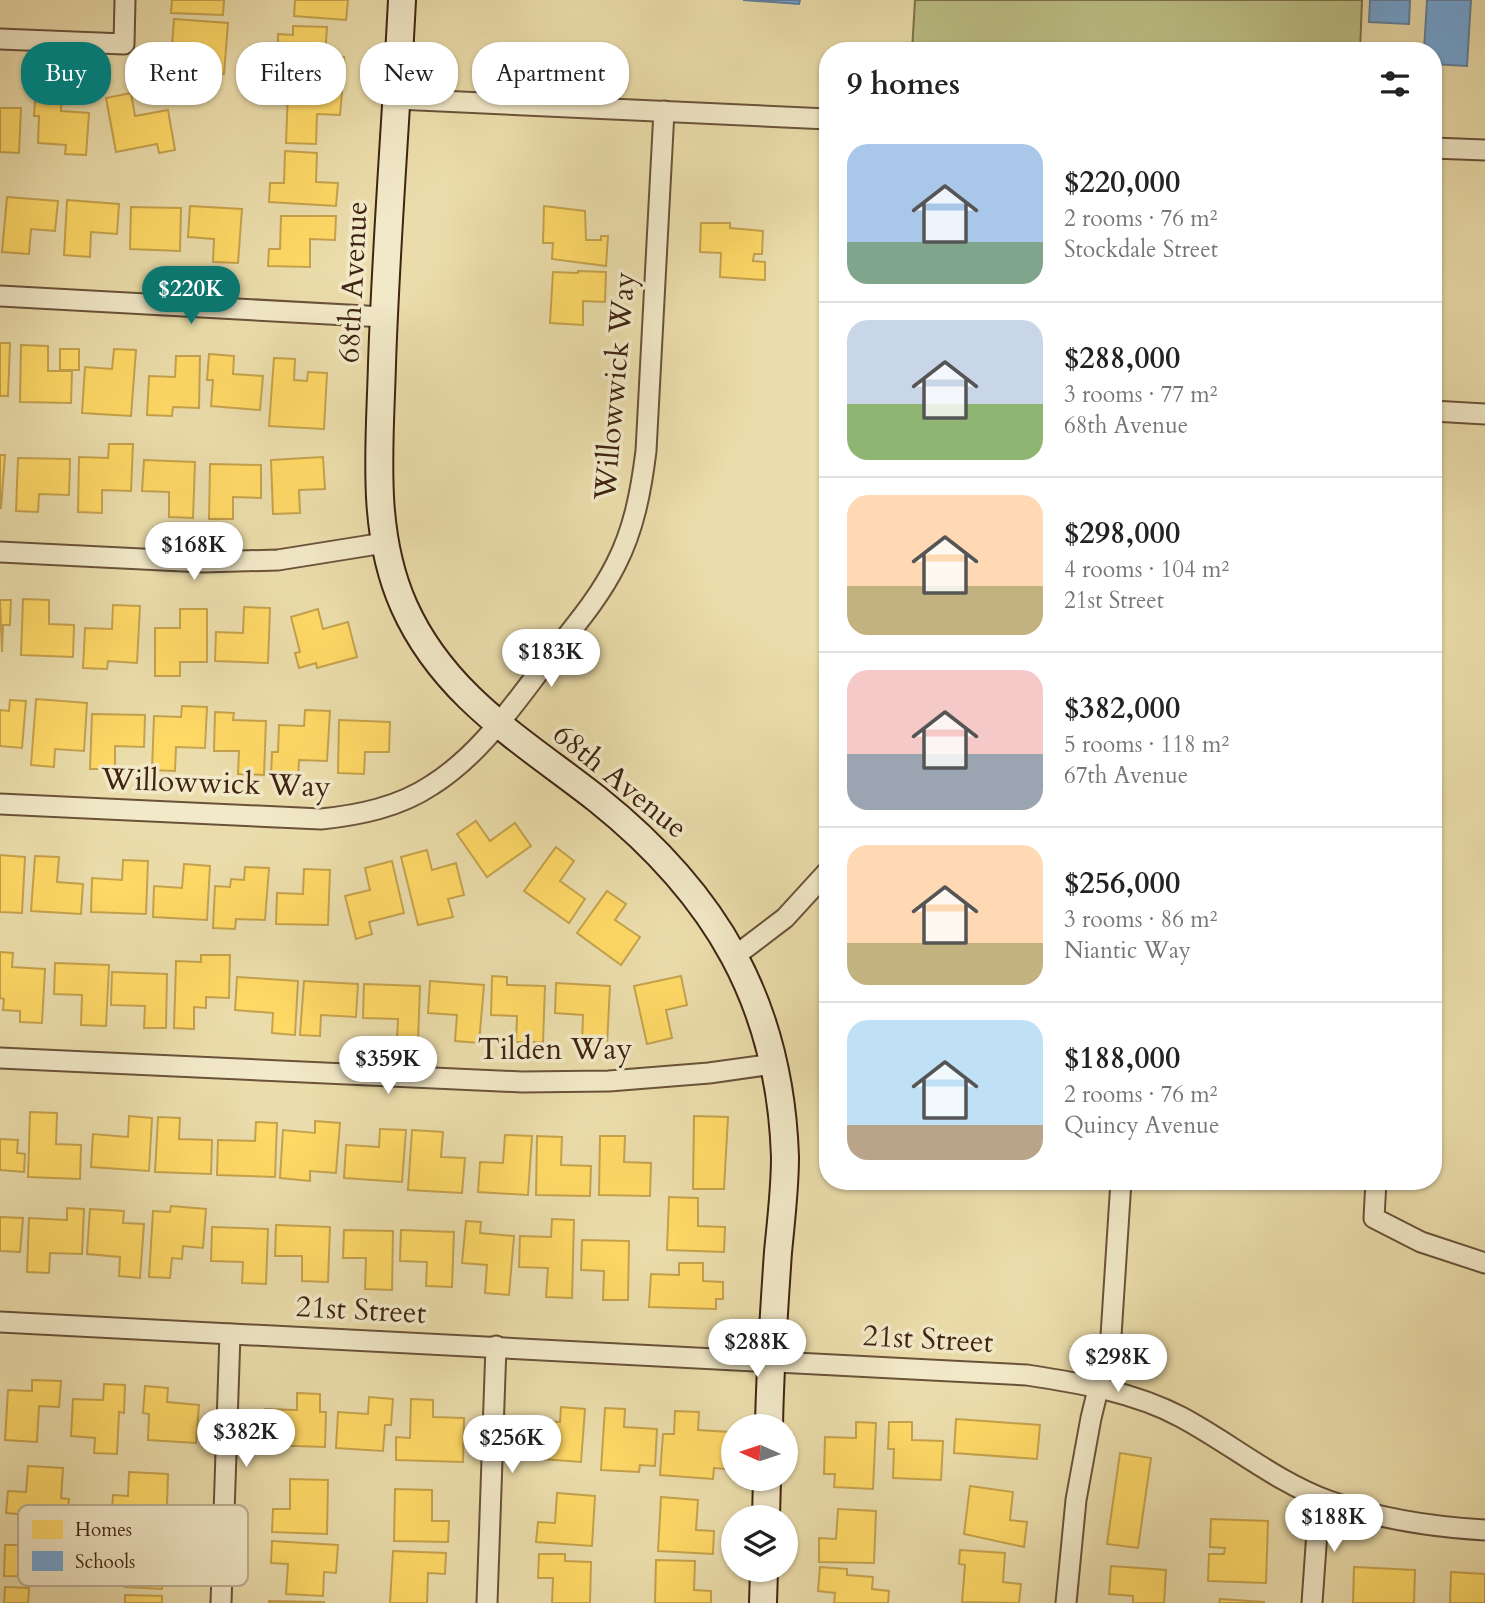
<!DOCTYPE html>
<meta charset="utf-8">
<style>
body{margin:0;font-family:Cardo,serif;background:#f2f2f2;color:#222;height:100vh;display:flex;flex-direction:column;font-size:26px;white-space:nowrap}
*{box-sizing:border-box;margin:0}
p{font-size:23px;color:#767676}
.icon{flex:none;width:38px;height:38px;fill:none;stroke:currentColor;stroke-width:2;stroke-linecap:round;stroke-linejoin:round}
.map{position:relative;flex:1;overflow:hidden}
.drawer{position:absolute;left:819px;top:42px;width:623px;height:1148px;display:flex;flex-direction:column;background:#fff;border-radius:28px;box-shadow:0 2px 5px #0004}
.drawer>*{flex:none}
.banner{position:absolute;left:21px;top:42px;width:665px;height:63px;display:flex;gap:14px}
.needle{width:46px;rotate:273deg}
.buttons{position:absolute;left:721px;top:1414px;display:grid;gap:14px}
.buttons a{display:grid;place-items:center;width:77px;height:77px;border-radius:50%;background:#fff;box-shadow:0 2px 5px #0004;font-size:35px}
.price{position:absolute;translate:-50% -60px;padding:0 16px;border-radius:24px;background:#fff;color:#222;font-size:23px;line-height:46px;filter:drop-shadow(0 2px 4px #0008)}
.price::after{content:'';position:absolute;left:50%;top:42px;width:21px;height:16px;margin-left:-10px;background:inherit;clip-path:polygon(0 0,100% 0,50% 100%)}
.price.current{background:#0f766e;color:#fff}
ul{padding:0;list-style:none}
li{display:flex;align-items:center;gap:21px;height:175px;padding:0 28px}
li+li{border-top:2px solid #e0e0e0}
li span{display:grid;place-items:center;flex:none;width:196px;height:140px;border-radius:21px;color:#555}
li>.icon{margin-inline-start:auto}
span .icon{width:84px;height:84px;fill:#fffc;stroke-width:1}
li b{font-size:30px}
h2{display:flex;justify-content:space-between;align-items:center;height:84px;padding:0 28px;font-size:30px}
.chip{padding:0 24px;border-radius:28px;background:#fff;box-shadow:0 2px 5px #0004;font-size:24px;line-height:63px}
.chip.current{background:#0f766e;color:#fff}
.map>svg:first-child{display:block}
.green{fill:#bcbf86;stroke:#7e714c;stroke-width:2}
.homes{fill:#ffd966;stroke:#c5a24d;stroke-width:2}
.schools{fill:#6fa8dc;stroke:#6180a0;stroke-width:2}
.lines{fill:none;stroke-linecap:round;stroke-linejoin:round}
.street-casing{stroke:#6a5239;stroke-width:23}
.secondary-casing{stroke:#3f2313;stroke-width:30}
.street{stroke:#f2e9c8;stroke-width:19}
.secondary{stroke:#f2e9c8;stroke-width:26}
.labels{text-anchor:middle;dominant-baseline:central;stroke-width:7;stroke-linejoin:round;paint-order:stroke}
.street-label{font-size:30px;fill:#3f2313;stroke:#f2e9c8}
.key{fill:#f2e9c8;stroke:#bcae92;stroke-width:2}
.key-label{font-size:19px;fill:#3f2313}
</style>
<div class="map">
<svg width="1485" height="1603" viewBox="0 0 1485 1603">
<rect width="100%" height="100%" fill="#ebddab"/>
<filter id="stains"><feTurbulence type="fractalNoise" baseFrequency=".00286" numOctaves="4"/><feColorMatrix values="0 0 0 0 .2 0 0 0 0 .09 0 0 0 0 .02 0 0 0 .5 -.17"/></filter>
<radialGradient id="worn" r=".72"><stop offset=".6" stop-color="#630" stop-opacity="0"/><stop offset="1" stop-color="#630" stop-opacity=".3"/></radialGradient>
<!-- green -->
<path class="green" d="M915,0H1362L1360,51H912Z"/>
<!-- homes -->
<g class="homes">
<path d="M172,0H224L223,15L171,13Z"/>
<path d="M295,0H348L346,20L294,16Z"/>
<path d="M174,19L228,23L224,74L196,72L197,48L172,46Z"/>
<path d="M293,26L327,27L325,56L344,57L343,80L291,78L293,49L278,48V34L293,35Z"/>
<path d="M36,89L62,91L61,111L89,113L86,155L65,154L66,145L38,143L39,116H34Z"/>
<path d="M288,90L342,92L340,115L317,114L316,144L286,143Z"/>
<path d="M131,93L135,116L168,110L175,150L159,153L157,144L116,152L106,98Z"/>
<path d="M0,108H21L19,153L0,152Z"/>
<path d="M285,151L317,153L316,182L338,183L336,206L269,202L270,183H284Z"/>
<path d="M7,197L58,201L55,231L31,229L29,254L2,252Z"/>
<path d="M67,200L119,204L117,234L91,232L90,257L64,255Z"/>
<path d="M190,206L242,209L238,263L213,262L214,239L188,237Z"/>
<path d="M544,206L585,211L586,240H601V236H608L606,266L552,259L553,243H543Z"/>
<path d="M131,207L181,208L180,251L130,249Z"/>
<path d="M281,216H336L335,240L310,239V267L268,266L269,249H280Z"/>
<path d="M701,223H730V228L763,231L762,254H754L753,261L765,262V280L720,277L721,253L700,252Z"/>
<path d="M578,271L606,272L605,302L583,301V325L550,323L553,272L578,273Z"/>
<path d="M0,343H10L8,396H0Z"/>
<path d="M21,345L48,346V371H72L71,403L20,402Z"/>
<rect x="60" y="349" width="19" height="21"/>
<path d="M114,349L136,350L131,416L82,413L85,367L112,369Z"/>
<path d="M209,354L234,356L233,374L263,376L260,410L211,406L213,380H207Z"/>
<path d="M176,356H200L199,408L173,407L172,416L147,415L149,376L175,377Z"/>
<path d="M274,358L295,359L294,380L307,381L308,372L327,373L324,429L269,426Z"/>
<path d="M109,444H133L131,491L102,490V513L78,512L79,457L108,458Z"/>
<path d="M0,455H5L1,508H0Z"/>
<path d="M323,457L325,489L299,490L300,513L273,514L271,460Z"/>
<path d="M18,458L70,459L69,495L39,494L38,512L16,511Z"/>
<path d="M144,460L195,462L193,518L169,517V492L142,491Z"/>
<path d="M210,464L261,465V498L233,497V519H209Z"/>
<path d="M23,599L49,600V624L74,625L73,657L21,655Z"/>
<path d="M0,600H11L10,625H3L2,652Z"/>
<path d="M113,605L140,606L137,663L108,661L107,669L83,668L85,628L112,629Z"/>
<path d="M244,607L270,608L268,663L215,661L216,632L243,633Z"/>
<path d="M180,609H207V662H180V676H155V628H180Z"/>
<path d="M318,609L323,629L348,622L357,657L317,668L316,663L299,668L295,653L300,652L291,617Z"/>
<path d="M36,699L87,703L84,751L55,749L54,767L31,765Z"/>
<path d="M10,700L26,701L22,748L0,746V710L9,711Z"/>
<path d="M182,706L207,707L205,748L176,747L175,771L152,770L154,716L181,717Z"/>
<path d="M305,710L330,711L327,761L299,760L298,779L271,777L272,752H278L279,725L304,726Z"/>
<path d="M215,712L234,713L233,720L266,721L264,775L238,774L239,751H214Z"/>
<path d="M92,714L145,715L144,747L115,746V769H90Z"/>
<path d="M339,720L390,722L389,752H365L364,774L338,773Z"/>
<path d="M476,821L490,841L515,823L531,846L487,877L457,834Z"/>
<path d="M556,847L574,861L560,881L585,899L569,923L524,891Z"/>
<path d="M427,850L432,870L456,863L464,895L448,899L453,917L418,925L401,857Z"/>
<path d="M0,855L25,857L22,913L0,912Z"/>
<path d="M35,856L59,857L57,882L83,884L81,914L31,911Z"/>
<path d="M123,860L148,861L146,914L91,912L92,878L122,880Z"/>
<path d="M392,861L404,913L369,922L372,934L356,939L345,896L370,890L365,868Z"/>
<path d="M184,864L210,866L207,920L153,917L154,886L182,888Z"/>
<path d="M245,867L269,868L265,920L236,919L235,929L213,928L215,886L230,887L231,879L244,880Z"/>
<path d="M304,869L330,870L328,925L276,924L277,893L303,894Z"/>
<path d="M607,891L626,904L615,920L640,937L621,965L577,933Z"/>
<path d="M0,952L13,953L12,967L45,969L42,1023L20,1022V1011L3,1010L4,999L0,998Z"/>
<path d="M201,955H230L229,998L206,997V1008L194,1007V1029L174,1028L176,961L201,962Z"/>
<path d="M55,963L109,965L106,1026L81,1025L82,995L54,994Z"/>
<path d="M112,972L167,974L166,1028H144L145,1006L111,1005Z"/>
<path d="M492,976L507,977V985L545,986L543,1042H516L517,1016L491,1015Z"/>
<path d="M681,976L687,1005L666,1010L672,1038L647,1044L634,986Z"/>
<path d="M237,977L298,981L295,1035L272,1033L273,1013L235,1010Z"/>
<path d="M304,981L358,984L356,1017L321,1015L320,1036L300,1035Z"/>
<path d="M430,981L484,985L479,1043L455,1041L457,1015L428,1013Z"/>
<path d="M556,983L610,986L607,1045L582,1043L583,1015L555,1013Z"/>
<path d="M364,984L420,986L418,1041L397,1039L398,1019L363,1018Z"/>
<path d="M30,1112L57,1113L56,1144L81,1145L80,1179L28,1177Z"/>
<path d="M129,1116L152,1118L149,1171L91,1167L93,1134L128,1137Z"/>
<path d="M694,1116L728,1117L724,1189H693Z"/>
<path d="M158,1117L180,1118L179,1139L212,1140L211,1174L155,1172Z"/>
<path d="M315,1121L340,1123L336,1173L310,1171V1181L280,1178L283,1130L315,1133Z"/>
<path d="M256,1122L277,1123L275,1177L217,1175L218,1140L255,1141Z"/>
<path d="M380,1129L406,1130L402,1182L344,1178L346,1145L379,1147Z"/>
<path d="M412,1130L443,1132L441,1157L465,1158L462,1193L408,1190Z"/>
<path d="M505,1135L532,1136L528,1195L478,1192L480,1162L503,1163Z"/>
<path d="M537,1136L562,1137L561,1165L591,1166L590,1196L536,1195Z"/>
<path d="M600,1136H625L624,1162L651,1163L650,1196L599,1195Z"/>
<path d="M0,1139L18,1140L17,1153L25,1154L24,1172L0,1170Z"/>
<path d="M669,1197L698,1198V1226L725,1227L724,1252L667,1250Z"/>
<path d="M171,1206L206,1209L203,1248L183,1246L182,1259L172,1258L170,1278L149,1277L153,1211L170,1212Z"/>
<path d="M67,1208L84,1209L82,1254L50,1253L49,1273L27,1272L29,1218L67,1220Z"/>
<path d="M90,1209L124,1211L123,1223L144,1224L140,1278L119,1276L120,1257L87,1254Z"/>
<path d="M0,1217L23,1218L20,1252L0,1251Z"/>
<path d="M552,1219L574,1220L572,1298L546,1297L548,1268L519,1267L520,1236L551,1237Z"/>
<path d="M466,1221L481,1222L480,1233L514,1236L509,1295L485,1293L487,1265L462,1263Z"/>
<path d="M276,1225L330,1227L328,1282L302,1281V1256H275Z"/>
<path d="M212,1227L268,1229L266,1284L242,1283L243,1262L211,1261Z"/>
<path d="M344,1230L393,1231L392,1290L365,1289L366,1258H343Z"/>
<path d="M401,1230L454,1232L452,1287L426,1286L427,1262L400,1261Z"/>
<path d="M582,1240L629,1241L628,1300H603L604,1271L581,1270Z"/>
<path d="M679,1263H703V1281L723,1282V1299H716V1309L649,1307L651,1274L679,1275Z"/>
<path d="M32,1380L61,1381L59,1407L39,1406L37,1442L5,1440L8,1390L32,1391Z"/>
<path d="M104,1384L125,1385L124,1413L119,1412L117,1454L94,1453L95,1438L71,1436L73,1399L103,1400Z"/>
<path d="M145,1386L168,1388L167,1402L199,1405L196,1443L148,1440L149,1414L143,1413Z"/>
<path d="M297,1393L320,1394V1412H326L325,1447L264,1445L265,1409L297,1410Z"/>
<path d="M369,1397L393,1399L391,1425H385L383,1451L336,1448L338,1412L368,1414Z"/>
<path d="M411,1399L433,1400V1417L464,1418L463,1462L396,1460V1437L410,1438Z"/>
<path d="M561,1407L585,1409L581,1462L528,1458L531,1420L560,1422Z"/>
<path d="M605,1408L625,1409L624,1427L657,1429L655,1466L640,1465L639,1472L601,1470Z"/>
<path d="M675,1411L699,1412L698,1430L730,1432L727,1469L714,1468L713,1479L660,1475L663,1434H674Z"/>
<path d="M956,1419L1040,1425L1037,1459L954,1453Z"/>
<path d="M856,1422L876,1423L873,1489L834,1487L835,1474H824L825,1437L856,1438Z"/>
<path d="M889,1422H912V1440L943,1441L941,1480L893,1478L894,1449H888Z"/>
<path d="M1120,1453L1151,1458L1138,1548L1107,1544Z"/>
<path d="M28,1466L63,1468L61,1498L69,1499L67,1518L6,1513L8,1491L26,1492Z"/>
<path d="M129,1472L168,1474L167,1505L184,1506L183,1527L111,1523L113,1495L128,1496Z"/>
<path d="M290,1479L328,1480L327,1534L272,1532L273,1509H290Z"/>
<path d="M970,1486L1013,1492L1010,1520L1027,1522L1024,1547L964,1534Z"/>
<path d="M395,1489L432,1490V1521H449L448,1542L394,1541Z"/>
<path d="M557,1493L595,1496L592,1546L536,1542L538,1522L555,1523Z"/>
<path d="M661,1497L698,1500L696,1530L714,1531L713,1554L658,1551Z"/>
<path d="M838,1509L876,1511L874,1563L819,1562V1538L836,1539Z"/>
<path d="M1211,1519L1268,1521L1266,1583L1208,1581L1209,1554H1224L1225,1548L1210,1547Z"/>
<path d="M18,1532L46,1533V1549H65L64,1577L4,1576L5,1545H18Z"/>
<path d="M128,1534L182,1537L181,1560L164,1559L162,1589L125,1587Z"/>
<path d="M272,1541L338,1545L336,1573L324,1572L323,1596L286,1594L288,1564L271,1563Z"/>
<path d="M960,1550L1005,1553L1003,1582L1021,1584L1019,1603L962,1602L965,1565L959,1564Z"/>
<path d="M393,1551L446,1553L445,1574L428,1573L427,1603H390Z"/>
<path d="M539,1554H565V1561L591,1562L590,1603H552L553,1578H538Z"/>
<path d="M656,1560L695,1561L694,1590L711,1591V1603H655Z"/>
<path d="M1111,1566L1166,1570L1164,1603H1133V1596L1109,1594Z"/>
<path d="M820,1567L847,1569V1575L873,1577L872,1589L889,1591L888,1603H834L835,1593L818,1591Z"/>
<path d="M1354,1567L1415,1570L1414,1603H1353Z"/>
<path d="M1451,1572L1485,1574V1603H1450Z"/>
<path d="M5,1587L29,1588L28,1603H4Z"/>
<path d="M125,1595L162,1596V1603H125Z"/>
<path d="M1220,1599L1264,1602V1603H1219Z"/>
<path d="M269,1601L324,1602V1603H269Z"/>
</g>
<!-- schools -->
<g class="schools">
<path d="M743,0H800L799,4Z"/>
<path d="M1370,0H1410L1409,24L1369,22Z"/>
<path d="M1427,0H1471L1467,66L1433,64V51H1424Z"/>
</g>
<g class="lines">
<!-- street casing -->
<g class="street-casing">
<g id="street">
<path d="M0,39L124,44L125,0"/>
<path d="M397,99L828,119"/>
<path d="M1433,148L1485,150"/>
<path d="M0,296L384,317"/>
<path d="M1433,411L1485,414"/>
<path d="M0,552L203,562L278,560L384,543"/>
<path d="M0,804L321,819C360,815 399,807 432,785C481,754 513,705 548,660C572,629 598,600 616,564C634,529 641,491 646,451L664,111"/>
<path d="M735,956L785,918L828,871"/>
<path d="M0,1058L522,1082L609,1081L709,1073L773,1064"/>
<path d="M1376,1181L1374,1218L1421,1242L1485,1263"/>
<path d="M0,1322L1027,1375C1079,1383 1134,1392 1181,1417C1230,1443 1276,1482 1329,1501C1379,1519 1432,1527 1485,1530"/>
<path d="M221,1603L230,1334"/>
<path d="M487,1603L496,1346"/>
<path d="M1066,1603L1076,1500L1091,1418L1111,1336L1121,1181"/>
<path d="M1312,1603L1317,1532L1327,1501"/>
</g>
</g>
<!-- secondary casing -->
<g class="secondary-casing">
<g id="secondary">
<path d="M402,0C396,121 386,243 382,364C380,445 370,530 404,606C444,696 523,741 597,799C716,894 780,1003 785,1157C785,1189 781,1221 778,1252C774,1310 770,1368 769,1426"/>
<path d="M766,1517L767,1479"/>
<path d="M763,1603L764,1570"/>
</g>
</g>
<!-- street -->
<use href="#street" class="street"/>
<!-- secondary -->
<use href="#secondary" class="secondary"/>
</g>
<g class="labels">
<!-- street labels -->
<g class="street-label">
<text transform="translate(353 282) rotate(-87)">68th Avenue</text>
<text transform="translate(615 386) rotate(-85)">Willowwick Way</text>
<text transform="translate(620 781) rotate(39)">68th Avenue</text>
<text transform="translate(216 783) rotate(2)">Willowwick Way</text>
<text x="555" y="1049">Tilden Way</text>
<text transform="translate(361 1310) rotate(3)">21st Street</text>
<text transform="translate(928 1339) rotate(3)">21st Street</text>
</g>
</g>
<!-- legend -->
<rect x="18" y="1505" width="230" height="81" rx="10" class="key"/>
<rect x="32" y="1520" width="31" height="19" fill="#ffd966"/>
<rect x="32" y="1551" width="31" height="20" fill="#6fa8dc"/>
<g class="key-label">
<text x="75" y="1536">Homes</text>
<text x="75" y="1568">Schools</text>
</g>
<rect width="100%" height="100%" filter="url(#stains)"/>
<rect width="100%" height="100%" fill="url(#worn)"/>
</svg>
<div class="buttons">
<a><svg class="needle" viewBox="-14 -14 28 28"><path d="M0-13l5 13h-10z" fill="#e53935"/><path d="M0 13l5-13h-10z" fill="#767676"/></svg></a>
<a><svg class="icon" aria-label="layers" viewBox="0 0 24 24"><path d="M12 4l9 5-9 5-9-5zM3 14l9 5 9-5"/></svg></a>
</div>
<b class="price current" style="left:191px;top:326px">$220K</b>
<b class="price" style="left:194px;top:582px">$168K</b>
<b class="price" style="left:551px;top:689px">$183K</b>
<b class="price" style="left:388px;top:1096px">$359K</b>
<b class="price" style="left:757px;top:1379px">$288K</b>
<b class="price" style="left:1118px;top:1394px">$298K</b>
<b class="price" style="left:246px;top:1469px">$382K</b>
<b class="price" style="left:512px;top:1475px">$256K</b>
<b class="price" style="left:1334px;top:1554px">$188K</b>
<div class="banner">
<a class="chip current">Buy</a>
<a class="chip">Rent</a>
<a class="chip">Filters</a>
<a class="chip">New</a>
<a class="chip">Apartment</a>
</div>
<section class="drawer">
<h2>9 homes<svg class="icon" aria-label="filters" viewBox="0 0 24 24"><path d="M4 7h16M4 17h16"/><circle cx="9" cy="7" r="2"/><circle cx="15" cy="17" r="2"/></svg></h2>
<ul>
<li><span style="background:linear-gradient(#a9c7e8 70%,#7fa58c 0)"><svg class="icon" aria-label="home" viewBox="0 0 24 24"><path d="M3 11l9-7 9 7M6 9v11h12V9"/></svg></span><div><b>$220,000</b><p>2 rooms · 76 m²</p><p>Stockdale Street</p></div></li>
<li><span style="background:linear-gradient(#c9d6e8 60%,#8fb573 0)"><svg class="icon" aria-label="home" viewBox="0 0 24 24"><path d="M3 11l9-7 9 7M6 9v11h12V9"/></svg></span><div><b>$288,000</b><p>3 rooms · 77 m²</p><p>68th Avenue</p></div></li>
<li><span style="background:linear-gradient(#ffd9b3 65%,#c2b280 0)"><svg class="icon" aria-label="home" viewBox="0 0 24 24"><path d="M3 11l9-7 9 7M6 9v11h12V9"/></svg></span><div><b>$298,000</b><p>4 rooms · 104 m²</p><p>21st Street</p></div></li>
<li><span style="background:linear-gradient(#f6c9c9 60%,#9aa5b1 0)"><svg class="icon" aria-label="home" viewBox="0 0 24 24"><path d="M3 11l9-7 9 7M6 9v11h12V9"/></svg></span><div><b>$382,000</b><p>5 rooms · 118 m²</p><p>67th Avenue</p></div></li>
<li><span style="background:linear-gradient(#ffd9b3 70%,#c2b280 0)"><svg class="icon" aria-label="home" viewBox="0 0 24 24"><path d="M3 11l9-7 9 7M6 9v11h12V9"/></svg></span><div><b>$256,000</b><p>3 rooms · 86 m²</p><p>Niantic Way</p></div></li>
<li><span style="background:linear-gradient(#bfe0f5 75%,#b9a48a 0)"><svg class="icon" aria-label="home" viewBox="0 0 24 24"><path d="M3 11l9-7 9 7M6 9v11h12V9"/></svg></span><div><b>$188,000</b><p>2 rooms · 76 m²</p><p>Quincy Avenue</p></div></li>
</ul>
</section>
</div>
